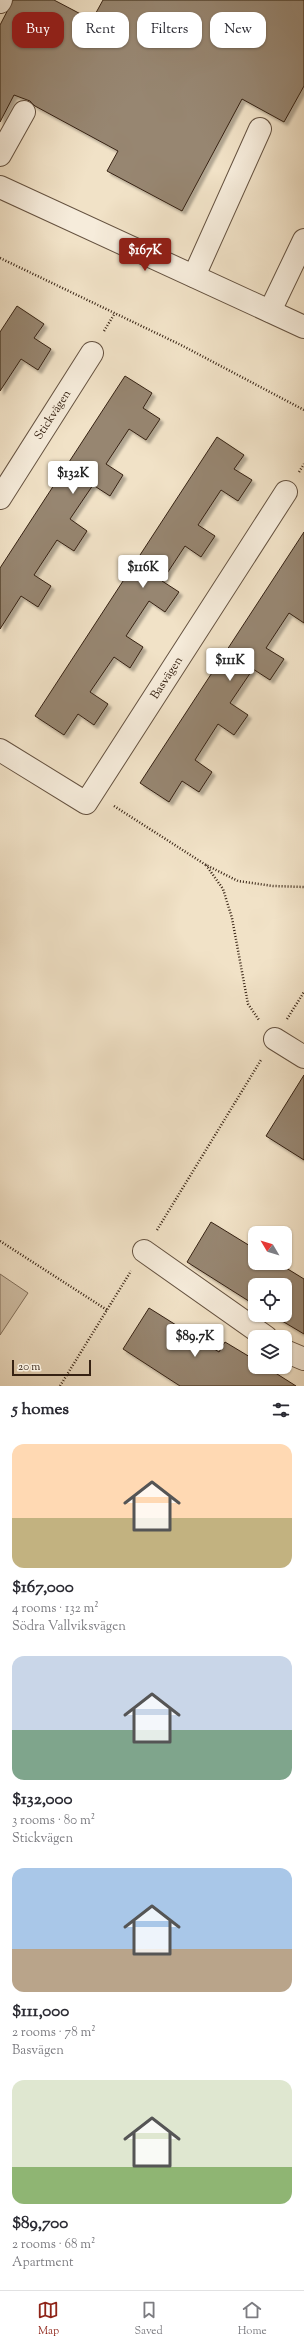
<!DOCTYPE html>
<meta charset="utf-8">
<style>
body{margin:0;font-family:"Sorts Mill Goudy",serif;background:#f2f2f3;color:#2b2b33;height:100vh;display:flex;flex-direction:column;font-size:15px;white-space:nowrap}
*{box-sizing:border-box;margin:0}
p{font-size:13px;color:#7c7c81}
.icon{flex:none;width:22px;height:22px;fill:none;stroke:currentColor;stroke-width:2;stroke-linecap:round;stroke-linejoin:round}
.map{position:relative;height:1386px;overflow:hidden}
.side{display:flex;flex-direction:column;background:#fff;flex:1}
.side>*{flex:none}
.top-card{position:absolute;left:12px;top:12px;width:280px;height:36px;display:flex;gap:8px}
.needle{width:26px;rotate:308deg}
.buttons{position:absolute;left:248px;top:1226px;display:grid;gap:8px}
.buttons a{display:grid;place-items:center;width:44px;height:44px;border-radius:8px;background:#fff;box-shadow:0 1px 3px #0004;font-size:20px}
.scale{position:absolute;left:12px;bottom:10px;width:79px;box-sizing:border-box;padding-left:4px;border:2px solid #362213;border-top:0;font-size:11px;line-height:14px;white-space:nowrap;color:#362213;-webkit-text-stroke:3px #f6ecdb;paint-order:stroke}
.price{position:absolute;translate:-50% -34px;padding:0 9px;border-radius:4px;background:#fff;color:#222;font-size:13px;line-height:26px;filter:drop-shadow(0 1px 2px #0008)}
.price::after{content:'';position:absolute;left:50%;top:24px;width:12px;height:9px;margin-left:-6px;background:inherit;clip-path:polygon(0 0,100% 0,50% 100%)}
.price.current{background:#8f2418;color:#fff}
ul{padding:0;list-style:none}
li{display:grid;align-content:center;gap:8px;height:212px;padding:0 12px}
li span{display:grid;place-items:center;height:124px;border-radius:12px;color:#555}
li>.icon{margin-inline-start:auto}
span .icon{width:72px;height:72px;fill:#fffc;stroke-width:1}
li b{font-size:17px}
h2{display:flex;justify-content:space-between;align-items:center;height:48px;padding:0 12px;font-size:17px}
.tag{padding:0 14px;border-radius:12px;background:#fff;box-shadow:0 1px 3px #0004;font-size:14px;line-height:36px}
.tag.current{background:#8f2418;color:#fff}
.tabs{display:flex;justify-content:space-around;align-items:center;height:56px;border-top:1px solid #e1e1e2;background:#fff;font-size:11px;color:#7c7c81}
.tabs a{display:grid;justify-items:center;gap:2px}
.tabs .current{color:#8f2418}
.map>svg:first-child{display:block}
.green{fill:#d1c1a8;stroke:#84725e}
.building{fill:#978671;stroke:#362213;filter:url(#shadow)}
.lines{fill:none;stroke-linecap:round;stroke-linejoin:round}
.minor-casing{stroke:#655240;stroke-width:24}
.path{stroke:#362213;stroke-width:2.5;stroke-dasharray:1 2;stroke-linecap:butt}
.minor{stroke:#f6ecdb;stroke-width:22}
.labels{text-anchor:middle;dominant-baseline:central;stroke-width:3;stroke-linejoin:round;paint-order:stroke}
.street-label{font-size:12px;fill:#362213;stroke:#f6ecdb}
</style>
<div class="map">
<svg width="304" height="1386" viewBox="0 0 304 1386">
<defs>
<filter id="shadow"><feDropShadow dx="3.5" dy="3.5" stdDeviation="1" flood-color="#0004"/></filter>
</defs>
<rect width="100%" height="100%" fill="#f1e2c7"/>
<filter id="stains"><feTurbulence type="fractalNoise" baseFrequency=".005" numOctaves="4"/><feColorMatrix values="0 0 0 0 .2 0 0 0 0 .09 0 0 0 0 .02 0 0 0 .5 -.17"/></filter>
<radialGradient id="worn" r=".72"><stop offset=".6" stop-color="#630" stop-opacity="0"/><stop offset="1" stop-color="#630" stop-opacity=".3"/></radialGradient>
<!-- green -->
<path class="green" d="M0,1274L28,1293L0,1335Z"/>
<!-- building -->
<g class="building">
<path d="M13,0H54L92,20L103,0H304V86L284,122L242,99L182,211L107,171L118,151L35,106L30,101L14,95L0,122V25Z"/>
<path d="M17,306L44,324L34,338L51,349L38,370L21,359L0,391V332Z"/>
<path d="M125,376L152,393L143,408L160,419L146,440L129,429L106,464L123,475L110,496L93,485L70,519L87,531L74,551L57,540L34,575L51,586L38,607L21,596L0,629V568Z"/>
<path d="M217,437L244,455L234,469L252,480L238,501L221,490L198,525L215,536L201,557L185,546L162,581L179,592L165,612L149,601L126,636L143,647L130,668L114,657L90,692L108,704L94,725L78,714L64,735L35,716Z"/>
<path d="M304,532V623L289,613L266,648L284,659L270,680L253,669L230,703L248,715L234,735L218,724L195,760L212,772L199,792L182,781L169,802L140,783Z"/>
<path d="M304,1075V1160L266,1136Z"/>
<path d="M211,1222L255,1249V1263H278L304,1279V1334L272,1315H285V1285H255V1305L187,1262Z"/>
<path d="M149,1308L219,1352L225,1342L255,1360V1367H266L296,1386H180L123,1349Z"/>
</g>
<g class="lines">
<!-- minor casing -->
<g class="minor-casing">
<g id="minor">
<path d="M0,2L1,0"/>
<path d="M0,155L24,112"/>
<path d="M0,187L304,327"/>
<path d="M194,276L260,129"/>
<path d="M270,311L304,240"/>
<path d="M0,498L92,353"/>
<path d="M0,750L86,803L286,492"/>
<path d="M275,1039L304,1057"/>
<path d="M144,1251L266,1337"/>
<path d="M285,1351L304,1359"/>
</g>
</g>
<!-- path -->
<g class="path">
<path d="M0,258L181,345L304,410"/>
<path d="M104,331L115,313"/>
<path d="M299,472L304,464"/>
<path d="M114,806L206,865L238,881L273,886L304,887"/>
<path d="M206,865L223,889L232,918L248,1004L259,1020"/>
<path d="M287,1019L304,992"/>
<path d="M157,1230L261,1060"/>
<path d="M0,1241L107,1310"/>
<path d="M60,1386L131,1271"/>
</g>
<!-- minor -->
<use href="#minor" class="minor"/>
</g>
<g class="labels">
<!-- street labels -->
<g class="street-label">
<text transform="translate(53 415) rotate(-57)">Stickvägen</text>
<text transform="translate(167 678) rotate(-57)">Basvägen</text>
</g>
</g>
<rect width="100%" height="100%" filter="url(#stains)"/>
<rect width="100%" height="100%" fill="url(#worn)"/>
</svg>
<div class="buttons">
<a><svg class="needle" viewBox="-14 -14 28 28"><path d="M0-13l5 13h-10z" fill="#e53935"/><path d="M0 13l5-13h-10z" fill="#7c7c81"/></svg></a>
<a><svg class="icon" aria-label="locate" viewBox="0 0 24 24"><circle cx="12" cy="12" r="6"/><path d="M12 2v4M12 18v4M2 12h4M18 12h4"/></svg></a>
<a><svg class="icon" aria-label="layers" viewBox="0 0 24 24"><path d="M12 4l9 5-9 5-9-5zM3 14l9 5 9-5"/></svg></a>
</div>
<div class="scale">20 m</div>
<b class="price current" style="left:145px;top:272px">$167K</b>
<b class="price" style="left:73px;top:495px">$132K</b>
<b class="price" style="left:143px;top:589px">$116K</b>
<b class="price" style="left:230px;top:682px">$111K</b>
<b class="price" style="left:195px;top:1358px">$89.7K</b>
<div class="top-card">
<a class="tag current">Buy</a>
<a class="tag">Rent</a>
<a class="tag">Filters</a>
<a class="tag">New</a>
</div>
</div>
<section class="side">
<h2>5 homes<svg class="icon" aria-label="filters" viewBox="0 0 24 24"><path d="M4 7h16M4 17h16"/><circle cx="9" cy="7" r="2"/><circle cx="15" cy="17" r="2"/></svg></h2>
<ul>
<li><span style="background:linear-gradient(#ffd9b3 60%,#c2b280 0)"><svg class="icon" aria-label="home" viewBox="0 0 24 24"><path d="M3 11l9-7 9 7M6 9v11h12V9"/></svg></span><div><b>$167,000</b><p>4 rooms · 132 m²</p><p>Södra Vallviksvägen</p></div></li>
<li><span style="background:linear-gradient(#c9d6e8 60%,#7fa58c 0)"><svg class="icon" aria-label="home" viewBox="0 0 24 24"><path d="M3 11l9-7 9 7M6 9v11h12V9"/></svg></span><div><b>$132,000</b><p>3 rooms · 80 m²</p><p>Stickvägen</p></div></li>
<li><span style="background:linear-gradient(#a9c7e8 65%,#b9a48a 0)"><svg class="icon" aria-label="home" viewBox="0 0 24 24"><path d="M3 11l9-7 9 7M6 9v11h12V9"/></svg></span><div><b>$111,000</b><p>2 rooms · 78 m²</p><p>Basvägen</p></div></li>
<li><span style="background:linear-gradient(#dfe7d0 70%,#8fb573 0)"><svg class="icon" aria-label="home" viewBox="0 0 24 24"><path d="M3 11l9-7 9 7M6 9v11h12V9"/></svg></span><div><b>$89,700</b><p>2 rooms · 68 m²</p><p>Apartment</p></div></li>
</ul>
</section>
<nav class="tabs">
<a class="current"><svg class="icon" aria-label="map" viewBox="0 0 24 24"><path d="M3 6l6-2 6 2 6-2v14l-6 2-6-2-6 2zM9 4v14M15 6v14"/></svg>Map</a>
<a><svg class="icon" aria-label="saved" viewBox="0 0 24 24"><path d="M7 4h10v16l-5-4-5 4z"/></svg>Saved</a>
<a><svg class="icon" aria-label="home" viewBox="0 0 24 24"><path d="M3 11l9-7 9 7M6 9v11h12V9"/></svg>Home</a>
</nav>
